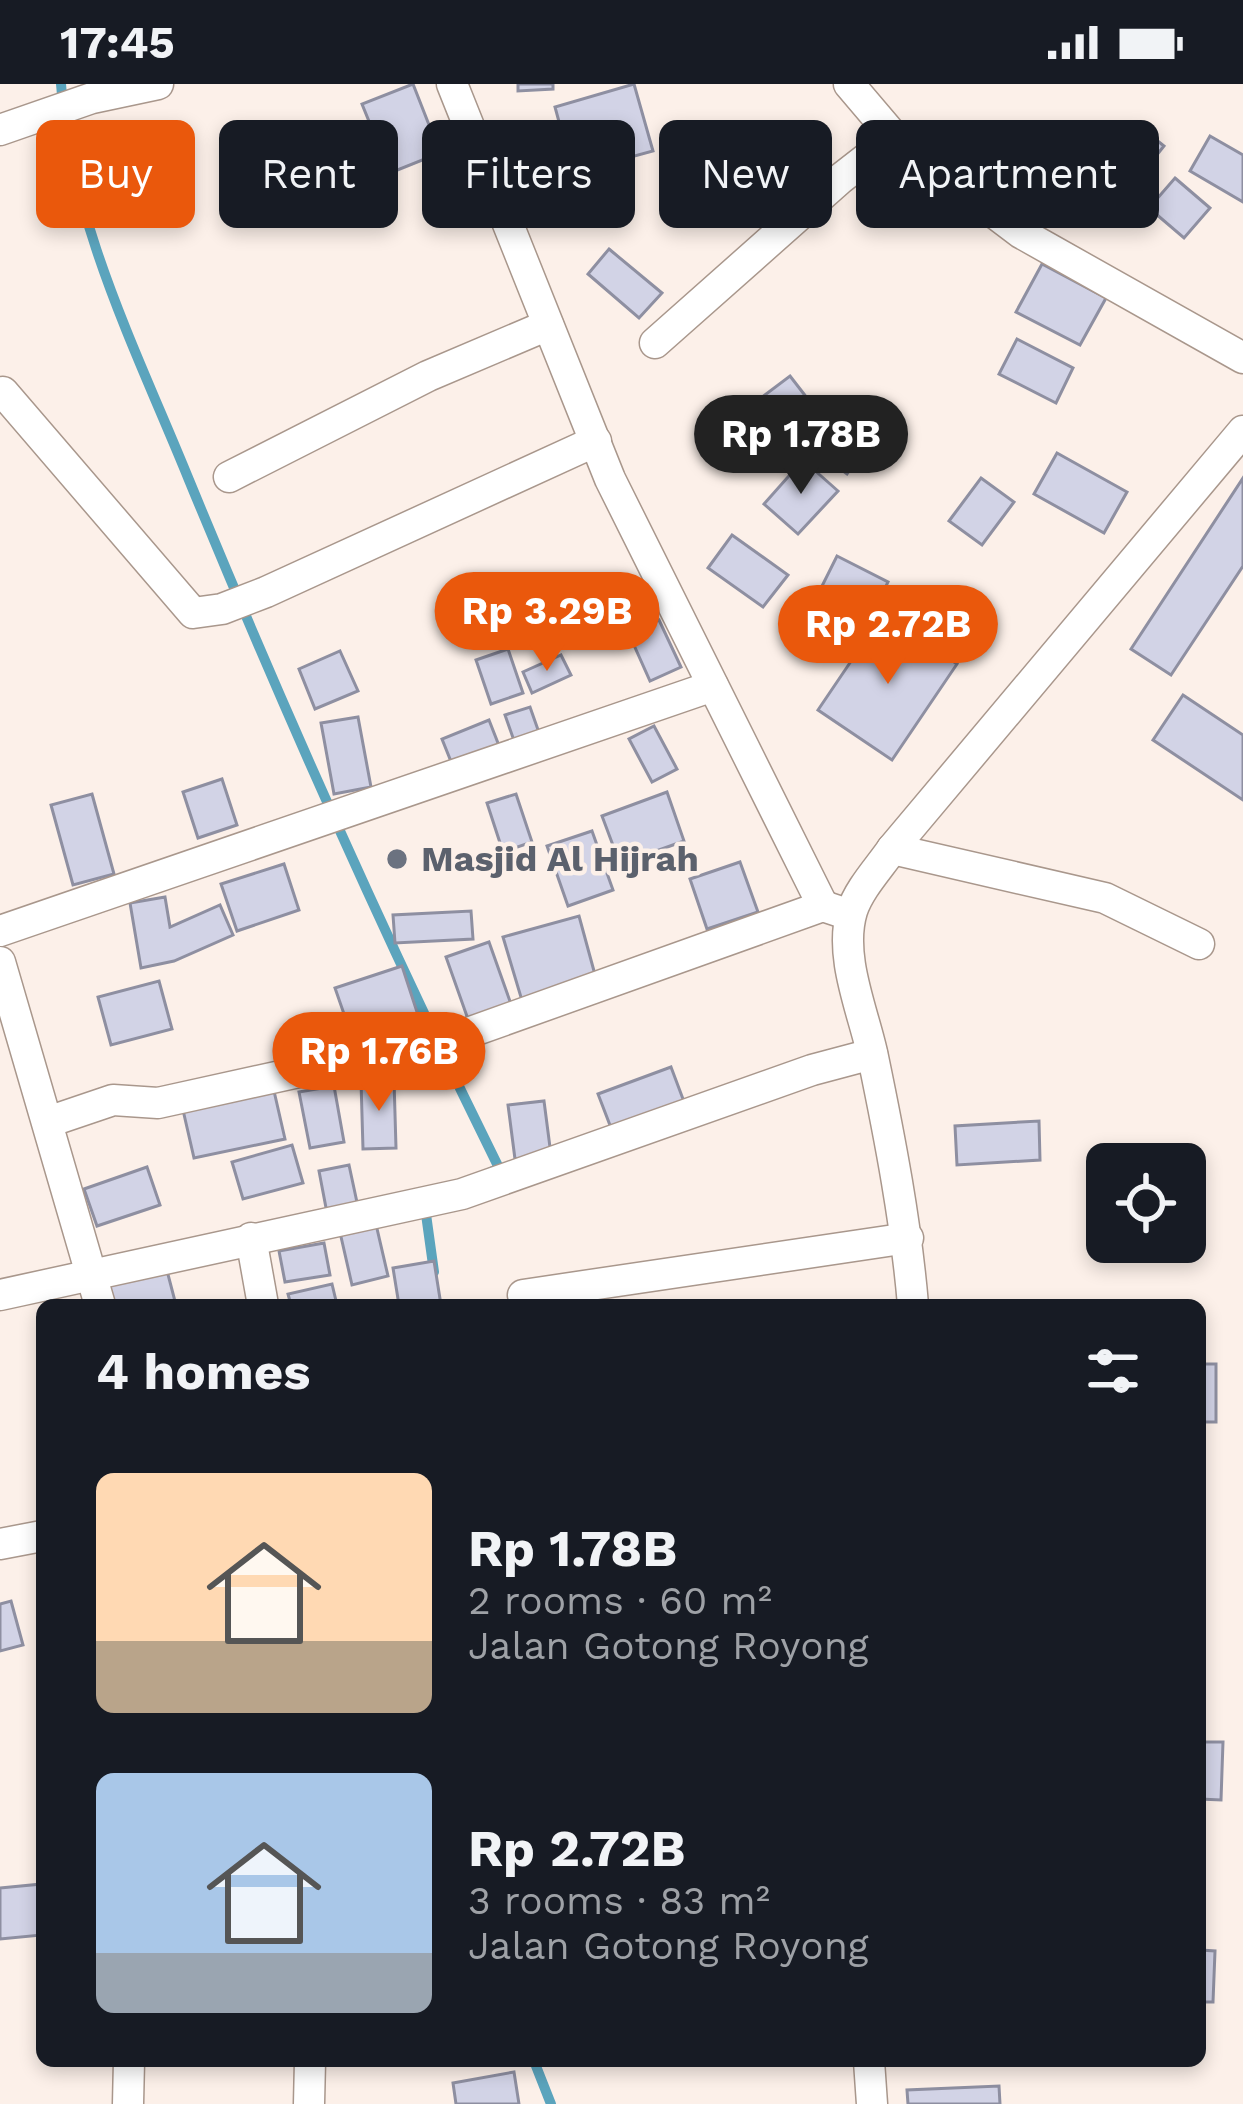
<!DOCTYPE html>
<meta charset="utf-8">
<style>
body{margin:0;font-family:"Work Sans",sans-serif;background:#242831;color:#f1f3f6;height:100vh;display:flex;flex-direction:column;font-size:45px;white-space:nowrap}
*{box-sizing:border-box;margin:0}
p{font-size:39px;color:#9ea1a6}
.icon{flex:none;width:66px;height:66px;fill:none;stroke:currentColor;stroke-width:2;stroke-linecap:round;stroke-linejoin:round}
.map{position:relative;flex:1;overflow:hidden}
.details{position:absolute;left:36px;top:1215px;width:1170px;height:768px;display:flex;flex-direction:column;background:#171b24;border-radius:18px;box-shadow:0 6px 18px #0003}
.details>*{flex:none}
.hud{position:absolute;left:36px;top:36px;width:1173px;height:108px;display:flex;gap:24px}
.tools{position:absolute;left:1086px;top:1059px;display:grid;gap:24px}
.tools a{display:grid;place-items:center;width:120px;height:120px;border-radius:18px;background:#171b24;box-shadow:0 6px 18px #0003;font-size:60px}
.price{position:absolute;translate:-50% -102px;padding:0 27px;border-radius:42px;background:#ea580c;color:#fff;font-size:39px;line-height:78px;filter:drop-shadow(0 3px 6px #0008)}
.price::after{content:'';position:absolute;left:50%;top:72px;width:36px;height:27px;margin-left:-18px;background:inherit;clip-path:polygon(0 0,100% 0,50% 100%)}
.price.current{background:#222;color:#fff}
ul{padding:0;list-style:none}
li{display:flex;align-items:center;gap:36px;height:300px;padding:0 60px}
li span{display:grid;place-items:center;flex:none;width:336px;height:240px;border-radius:18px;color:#555}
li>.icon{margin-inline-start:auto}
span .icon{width:144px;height:144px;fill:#fffc;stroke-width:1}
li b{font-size:51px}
h2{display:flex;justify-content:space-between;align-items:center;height:144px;padding:0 60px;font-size:51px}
.tag{padding:0 42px;border-radius:18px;background:#171b24;box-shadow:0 6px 18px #0003;font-size:42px;line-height:108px}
.tag.current{background:#ea580c;color:#fff}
.status{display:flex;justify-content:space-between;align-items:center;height:84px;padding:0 60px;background:#171b24;direction:ltr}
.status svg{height:33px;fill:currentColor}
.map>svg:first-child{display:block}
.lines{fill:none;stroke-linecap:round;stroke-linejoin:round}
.stream{stroke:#5ba4bd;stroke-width:10}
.building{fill:#d2d3e6;stroke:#8e8fa1;stroke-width:3}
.minor-casing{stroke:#a9978c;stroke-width:33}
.minor{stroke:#fff;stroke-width:30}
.worship-dot{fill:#6b7280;stroke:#fcf0e9;stroke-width:4.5}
.labels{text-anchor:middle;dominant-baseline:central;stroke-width:9;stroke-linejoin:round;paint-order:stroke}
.worship-label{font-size:36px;font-weight:bold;fill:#5b616d;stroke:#fcf0e9;text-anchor:start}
</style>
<div class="status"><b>17:45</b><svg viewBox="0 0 49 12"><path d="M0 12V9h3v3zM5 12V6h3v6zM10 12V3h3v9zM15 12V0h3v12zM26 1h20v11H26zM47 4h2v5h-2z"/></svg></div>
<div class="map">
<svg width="1243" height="2020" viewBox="0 0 1243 2020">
<rect width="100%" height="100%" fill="#fcf0e9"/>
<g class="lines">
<!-- stream -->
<g class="stream">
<path d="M61,0C71,139 137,268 189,396C285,629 387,858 499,1084L491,1088"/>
<path d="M425,1123L434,1188"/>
<path d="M534,1977L551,2020"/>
</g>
</g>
<!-- building -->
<g class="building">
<path d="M413,0L440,69L390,89L362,20Z"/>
<path d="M518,0H553V5L518,7Z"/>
<path d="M634,0L653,67L620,76L612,47L565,60L555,23Z"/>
<path d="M1134,38L1164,62L1133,101L1102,77Z"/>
<path d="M1210,52L1243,71V118L1190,87Z"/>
<path d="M1175,94L1210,124L1184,154L1149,124Z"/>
<path d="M609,165L662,209L639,234L588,190Z"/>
<path d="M1042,180L1106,214L1080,261L1016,228Z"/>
<path d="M1017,255L1073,284L1056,319L999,290Z"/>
<path d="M790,292L814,323L757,365L734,334Z"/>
<path d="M834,327L872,354L847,390L809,362Z"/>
<path d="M1057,369L1127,408L1104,449L1034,410Z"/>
<path d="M803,376L838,407L798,450L764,420Z"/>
<path d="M981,394L1014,418L982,461L949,437Z"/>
<path d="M1243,394V482L1171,591L1131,565Z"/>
<path d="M732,451L788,491L763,523L708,484Z"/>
<path d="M837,472L888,498L872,531L821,504Z"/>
<path d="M883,530L957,580L892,676L818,626Z"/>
<path d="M659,536L681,583L650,597L629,550Z"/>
<path d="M508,565L523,609L491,620L476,576Z"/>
<path d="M340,567L358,607L315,625L299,585Z"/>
<path d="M561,571L571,591L532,609L523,588Z"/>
<path d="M1183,611L1243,651V716L1153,656Z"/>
<path d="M530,623L543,660L518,668L505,631Z"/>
<path d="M358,633L371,703L334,710L321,639Z"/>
<path d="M489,636L503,672L456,690L442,655Z"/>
<path d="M654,642L677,685L652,698L629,655Z"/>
<path d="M222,695L237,741L198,754L183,708Z"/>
<path d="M667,708L684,757L620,780L602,732Z"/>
<path d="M92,710L114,790L73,801L51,721Z"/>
<path d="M516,710L532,758L503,768L487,719Z"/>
<path d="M592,747L613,806L568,822L547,762Z"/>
<path d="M740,778L758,828L707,845L690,795Z"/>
<path d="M284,780L299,826L237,847L221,800Z"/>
<path d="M165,813L170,843L220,821L233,851L174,877L141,884L130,819Z"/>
<path d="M471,827L473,855L395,859L393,831Z"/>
<path d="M579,832L597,898L523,920L503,853Z"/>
<path d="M489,858L512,923L469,938L446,873Z"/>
<path d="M402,882L418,931L352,953L335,904Z"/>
<path d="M159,897L172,945L111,961L98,913Z"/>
<path d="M671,983L686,1023L613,1049L598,1010Z"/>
<path d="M394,996L396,1064L363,1065L361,997Z"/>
<path d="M334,1002L344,1058L310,1064L299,1008Z"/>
<path d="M274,1007L285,1055L194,1074L183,1026Z"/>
<path d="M544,1017L551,1071L515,1075L508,1021Z"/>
<path d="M1039,1037L1040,1076L957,1081L955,1042Z"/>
<path d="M292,1061L303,1099L243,1115L232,1078Z"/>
<path d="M349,1081L358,1123L327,1129L319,1087Z"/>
<path d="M147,1083L160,1121L97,1142L84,1105Z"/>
<path d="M375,1136L388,1192L352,1201L339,1144Z"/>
<path d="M324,1159L330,1191L285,1198L279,1167Z"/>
<path d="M434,1177L441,1221H399L393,1184Z"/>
<path d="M165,1179L176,1221H109L102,1193Z"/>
<path d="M332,1200L337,1221H291L288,1210Z"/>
<rect x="1200" y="1280" width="16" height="58"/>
<path d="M11,1517L23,1561L0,1567V1520Z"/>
<path d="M1200,1658H1223L1221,1716L1200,1715Z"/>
<path d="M42,1800V1851L0,1855V1804Z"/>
<path d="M1200,1866L1215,1867L1213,1918H1200Z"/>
<path d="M514,1988L519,2020H456L453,1999Z"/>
<path d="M999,2002L1000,2020H908L907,2006Z"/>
</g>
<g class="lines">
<!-- minor casing -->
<g class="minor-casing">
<g id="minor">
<path d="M452,0L610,395L823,822"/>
<path d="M849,0L894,53L1021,149L1243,274"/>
<path d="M0,46L92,14L158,0"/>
<path d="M655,259L840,95L894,53"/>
<path d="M0,310L3,308L193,529L222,525L266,508L596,357"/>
<path d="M229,393L428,292L548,241"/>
<path d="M892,765L1105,814L1199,860"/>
<path d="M0,847L713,602"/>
<path d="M0,878L100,1221"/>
<path d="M48,1038L113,1016L158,1019L454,954L823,822L841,828"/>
<path d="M251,1154L263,1221"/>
<path d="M0,1211L462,1110L812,986L872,970"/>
<path d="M523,1211L908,1154"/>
<path d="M913,1221C906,1138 890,1055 873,973C864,929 838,873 852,827C859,805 879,784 892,765L1243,347"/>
<path d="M0,1460L42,1452"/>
<path d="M869,1977L872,2020"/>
<path d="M128,2020L129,1977"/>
<path d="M309,2020L310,1977"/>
</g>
</g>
<!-- minor -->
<use href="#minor" class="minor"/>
</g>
<!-- markers -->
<circle class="worship-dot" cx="397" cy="775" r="12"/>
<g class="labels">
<!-- worship labels -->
<g class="worship-label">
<text x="421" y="775">Masjid Al Hijrah</text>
</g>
</g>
</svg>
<div class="tools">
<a><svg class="icon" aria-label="locate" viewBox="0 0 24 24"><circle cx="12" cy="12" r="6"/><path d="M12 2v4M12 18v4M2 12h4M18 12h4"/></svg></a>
</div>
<b class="price current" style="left:801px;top:413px">Rp 1.78B</b>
<b class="price" style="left:547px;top:590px">Rp 3.29B</b>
<b class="price" style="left:888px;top:603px">Rp 2.72B</b>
<b class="price" style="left:379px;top:1030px">Rp 1.76B</b>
<div class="hud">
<a class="tag current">Buy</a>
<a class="tag">Rent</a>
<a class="tag">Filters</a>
<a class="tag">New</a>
<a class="tag">Apartment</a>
</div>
<section class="details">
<h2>4 homes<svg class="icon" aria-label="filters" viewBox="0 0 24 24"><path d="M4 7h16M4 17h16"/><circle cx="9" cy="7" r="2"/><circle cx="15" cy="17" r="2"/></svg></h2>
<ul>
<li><span style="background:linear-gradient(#ffd9b3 70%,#b9a48a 0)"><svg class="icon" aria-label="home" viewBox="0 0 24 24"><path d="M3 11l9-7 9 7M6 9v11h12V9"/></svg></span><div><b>Rp 1.78B</b><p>2 rooms · 60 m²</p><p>Jalan Gotong Royong</p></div></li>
<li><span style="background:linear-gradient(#a9c7e8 75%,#9aa5b1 0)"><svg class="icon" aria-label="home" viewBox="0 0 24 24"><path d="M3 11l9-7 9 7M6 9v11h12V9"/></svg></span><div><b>Rp 2.72B</b><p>3 rooms · 83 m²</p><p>Jalan Gotong Royong</p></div></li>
</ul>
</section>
</div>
